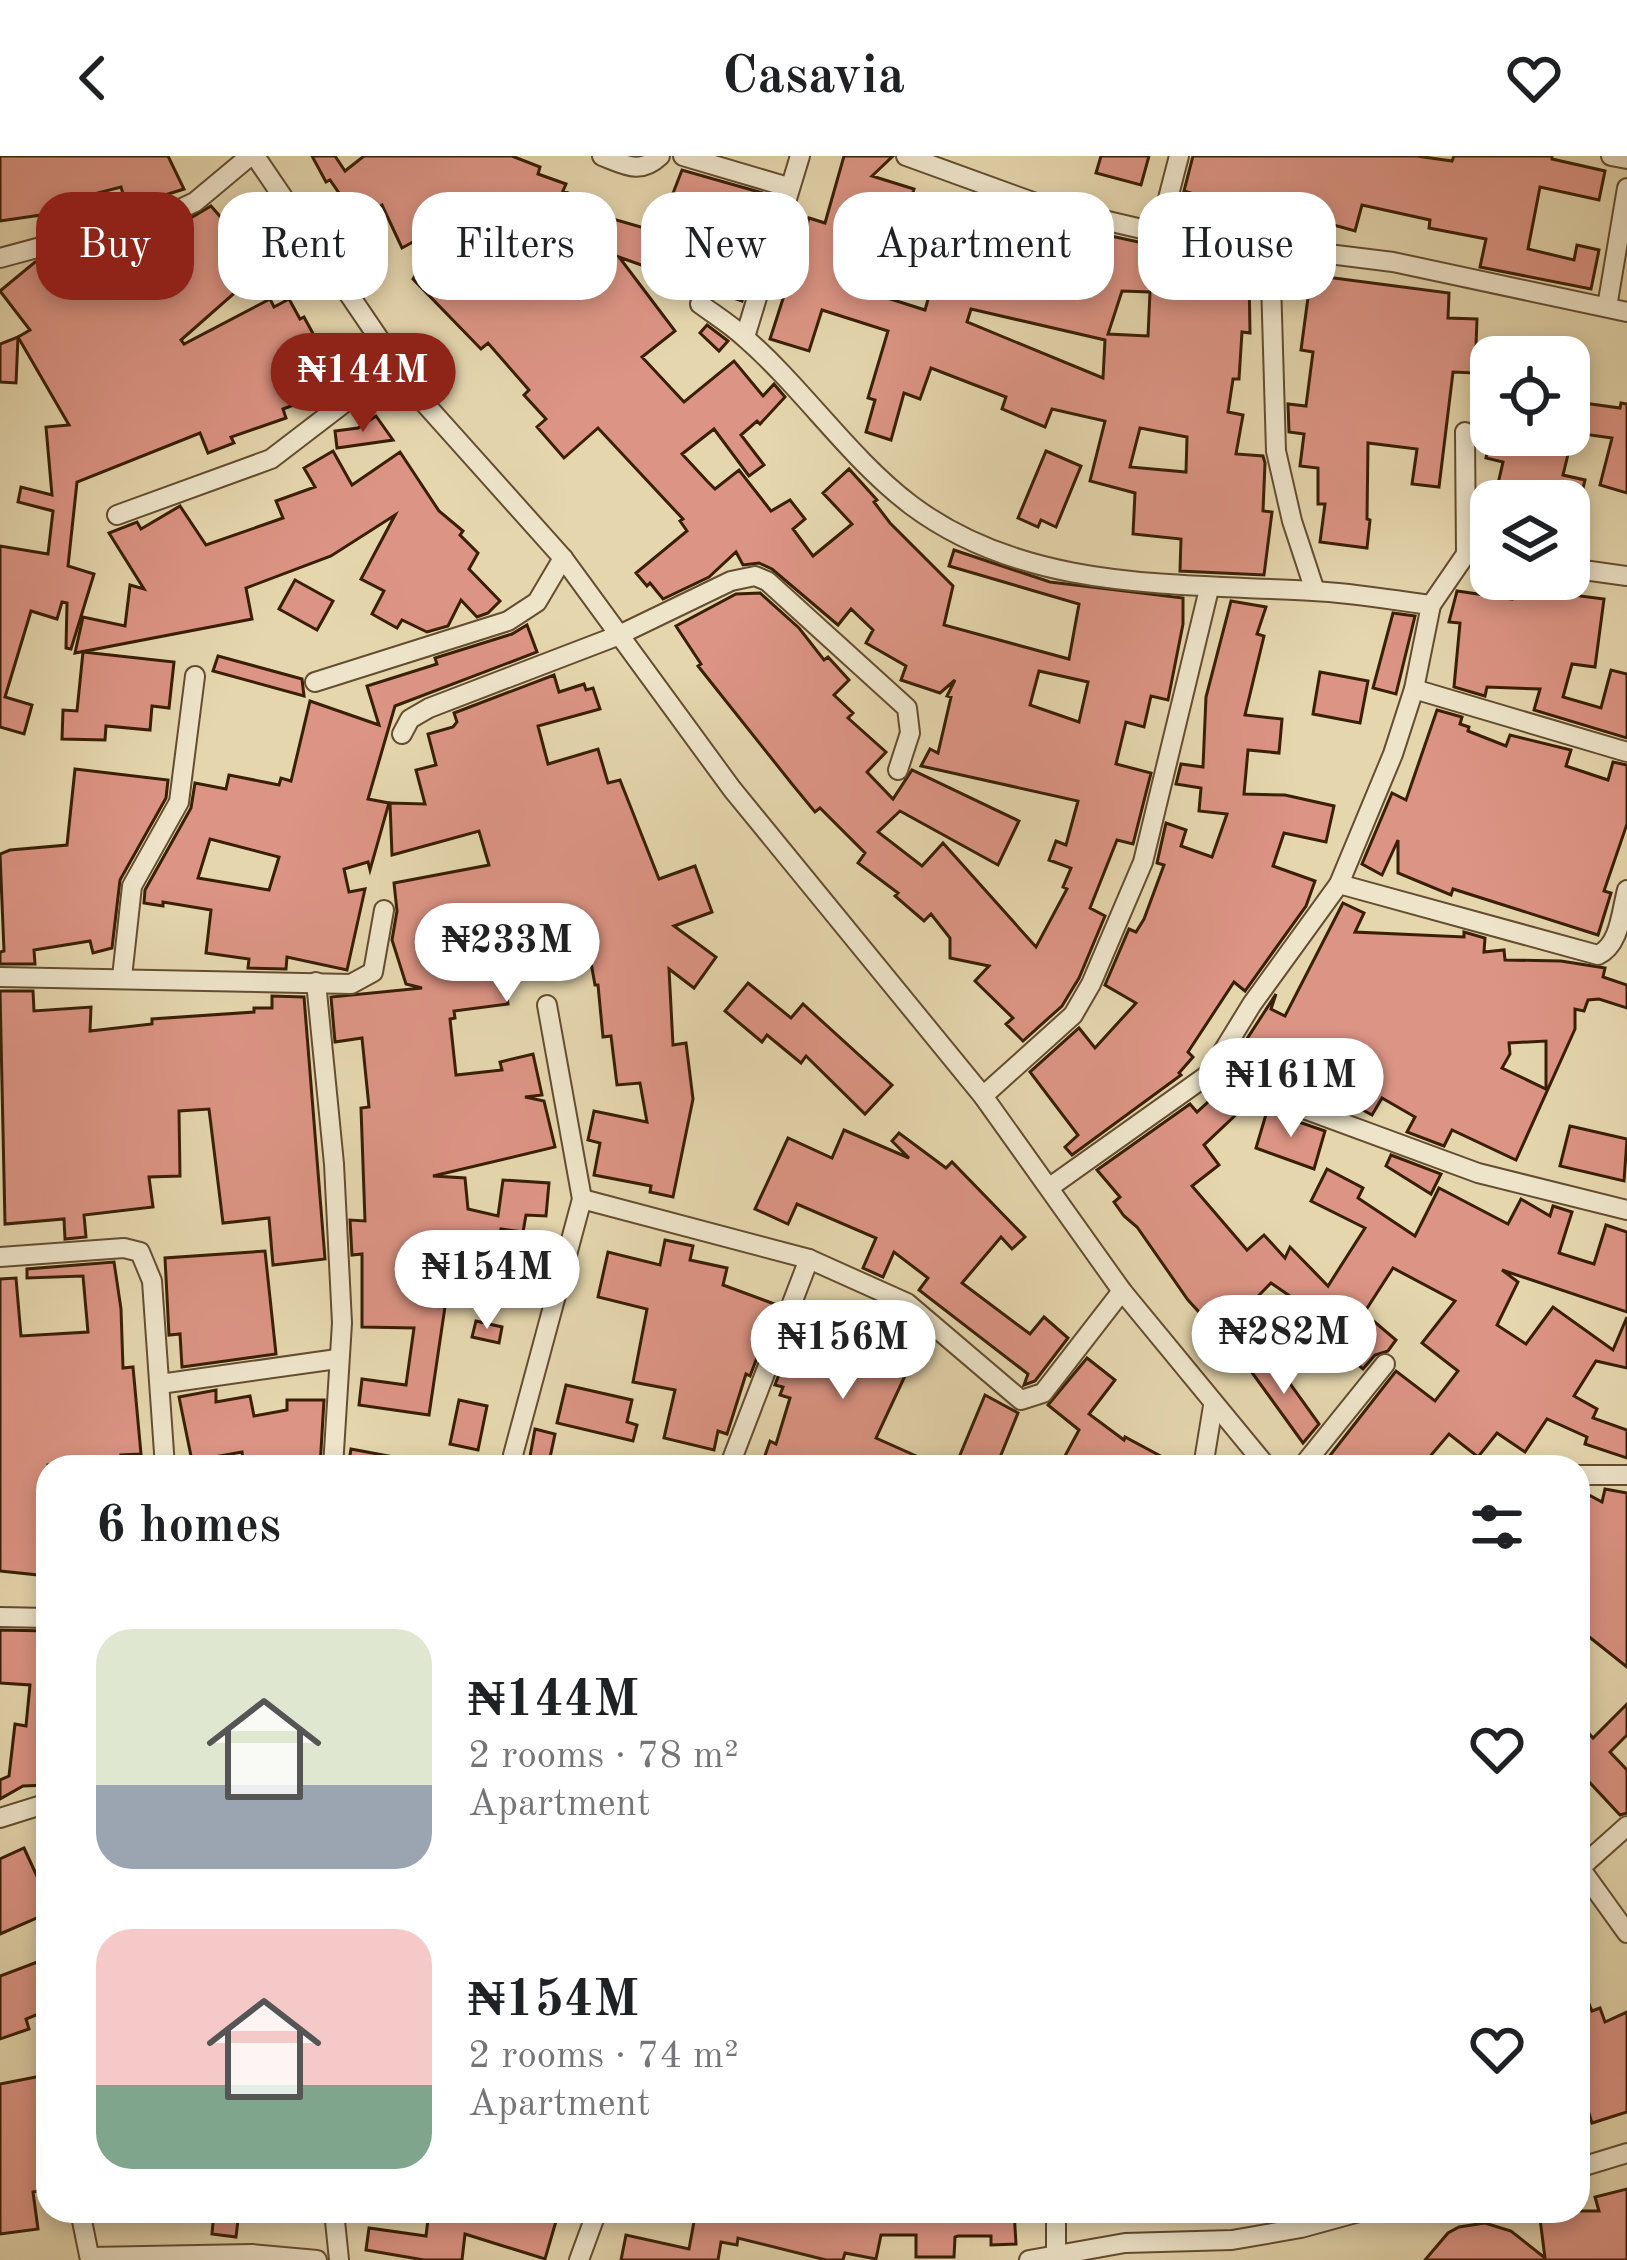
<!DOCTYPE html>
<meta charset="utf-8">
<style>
body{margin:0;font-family:"Old Standard TT",serif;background:#f6f6f6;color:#202124;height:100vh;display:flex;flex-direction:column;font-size:45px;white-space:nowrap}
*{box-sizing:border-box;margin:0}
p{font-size:39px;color:#757577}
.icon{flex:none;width:66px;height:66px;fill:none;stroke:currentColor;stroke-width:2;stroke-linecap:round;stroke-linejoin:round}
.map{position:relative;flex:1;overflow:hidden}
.side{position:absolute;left:36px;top:1299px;width:1554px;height:768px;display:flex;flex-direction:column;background:#fff;border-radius:36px;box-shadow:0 6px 18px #0003}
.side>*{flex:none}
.hud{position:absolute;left:36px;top:36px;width:1557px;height:108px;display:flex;gap:24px}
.tools{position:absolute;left:1470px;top:180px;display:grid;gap:24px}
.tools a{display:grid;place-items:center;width:120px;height:120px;border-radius:24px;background:#fff;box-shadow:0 6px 18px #0003;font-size:60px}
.price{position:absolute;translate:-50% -102px;padding:0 27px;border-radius:42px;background:#fff;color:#222;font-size:39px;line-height:78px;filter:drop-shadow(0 3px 6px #0008)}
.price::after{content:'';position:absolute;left:50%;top:72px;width:36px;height:27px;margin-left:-18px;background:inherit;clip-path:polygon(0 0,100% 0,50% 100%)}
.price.active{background:#8f2418;color:#fff}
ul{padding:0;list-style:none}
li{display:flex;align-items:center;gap:36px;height:300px;padding:0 60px}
li span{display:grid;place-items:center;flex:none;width:336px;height:240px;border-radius:36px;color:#555}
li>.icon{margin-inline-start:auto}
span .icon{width:144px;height:144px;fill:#fffc;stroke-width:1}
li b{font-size:51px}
h2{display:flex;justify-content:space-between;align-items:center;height:144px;padding:0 60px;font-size:51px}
.tag{padding:0 42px;border-radius:36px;background:#fff;box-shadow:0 6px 18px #0003;font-size:42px;line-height:108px}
.tag.active{background:#8f2418;color:#fff}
header{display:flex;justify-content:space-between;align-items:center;height:156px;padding:0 60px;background:#fff;font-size:54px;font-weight:700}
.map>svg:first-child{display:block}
.building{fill:#dc9484;stroke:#391f06;stroke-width:3;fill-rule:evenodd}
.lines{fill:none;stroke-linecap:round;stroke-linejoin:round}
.street-casing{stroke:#644d30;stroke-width:22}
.street{stroke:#eee4ca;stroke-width:18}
</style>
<header><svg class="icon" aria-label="back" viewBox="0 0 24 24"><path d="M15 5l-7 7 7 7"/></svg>Casavia<svg class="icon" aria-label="heart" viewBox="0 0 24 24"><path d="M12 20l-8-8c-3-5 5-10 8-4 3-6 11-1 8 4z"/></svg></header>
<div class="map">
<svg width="1627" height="2104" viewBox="0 0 1627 2104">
<rect width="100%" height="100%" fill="#e5d6ae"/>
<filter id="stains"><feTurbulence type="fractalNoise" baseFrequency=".00167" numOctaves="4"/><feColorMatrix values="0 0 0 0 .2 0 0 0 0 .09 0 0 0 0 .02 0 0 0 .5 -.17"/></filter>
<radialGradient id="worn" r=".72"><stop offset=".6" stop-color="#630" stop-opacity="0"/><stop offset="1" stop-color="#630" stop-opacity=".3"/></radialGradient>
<!-- building -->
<g class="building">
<path d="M0,0H168L184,33L127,51L121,31L78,42L85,65L53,74L48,58L0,65Z"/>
<path d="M312,0H335L345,15L364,0H512L540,11L538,18L566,28L563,35L589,45L585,55L658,76L682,14L773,40L768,55L723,41L704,91L753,107L742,145L619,101L675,175L642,201L684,246L734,205L763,240L774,228L785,241L760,268L757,265L741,279L764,309L749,320L714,273L682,298L707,325L715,333L739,314L771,355L790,344L805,363L793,373L813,400L852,368L823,337L849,313L877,344L874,346L890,367L953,430L944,469L1069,503L1079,448L949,410L954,394L1050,426L1183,442V468L1168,544L1151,540L1144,571L1126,566L1116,608L1151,617L1133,688L1117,684L1090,752L1105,760L1079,822L1062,850L1023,885L1006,868L1013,862L975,825L989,810L950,802V782L931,758L924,765L895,740L898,737L858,707L865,697L820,652L815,656L792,628L698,510L701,508L676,470L736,438L760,437L799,472L824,504L828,501L849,524L834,539L853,557L848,562L886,596L867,616L893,643L912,614L1019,665L998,709L900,655L878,676L922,710L943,687L1036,791L1067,733L1063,731L1071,712L1049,704L1056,685L1066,689L1078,645L921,610L930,593L938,597L951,541L947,540L955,524L940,537L901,524L906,510L866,487L873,474L851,453L838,469L772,413L759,407L743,409L736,396L709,421L663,443L650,427L647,430L636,417L687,375L680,365L683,363L598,272L564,302L537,271L546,263L524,239L529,234L488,187L481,193L413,123L449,66L402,92L382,49L359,66L330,24L326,26ZM1039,515L1088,526L1079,566L1030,549Z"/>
<path d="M844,0H893L872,20L914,33L911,43L981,64L968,116L1033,135L1048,80L1107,95L1111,80L1157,90L1257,103V121L1249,120L1250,177L1242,176L1239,223H1233L1228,256L1243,259L1236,298L1263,300L1265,307L1263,355L1272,356L1264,419L1180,415L1181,383L1133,378L1135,337L1090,325L1105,265L1052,253L1045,271L1002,253L1006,241L931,212L920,243L904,237L891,284L866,276L875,244L868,242L888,175L822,154L809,195L770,183L809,62L825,67ZM892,106L935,119L925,154L881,140ZM1122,135L1150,136L1148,180L1108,178ZM971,153L1105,184L1103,222L967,166ZM1140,272L1187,281L1186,316L1130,311Z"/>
<path d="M1101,0H1149L1141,29L1096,17Z"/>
<path d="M1193,0H1417L1452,5L1454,0H1552V3L1605,15L1599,44L1540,31L1528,93L1574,104L1577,89L1599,94L1591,133L1480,111L1486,83L1429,72L1430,64L1362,49L1355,75L1294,58L1237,48L1236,51L1184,35Z"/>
<path d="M211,50L264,111L181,184L184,188L270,143L274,151L289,143L300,163L304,161L342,231L283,253L286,262L231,281L234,287L208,297L200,277L77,326L68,410L94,418L71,493L66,492L67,447L62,446L57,463L31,455L5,541L32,549L24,578L0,571V390L48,398L53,355L18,346L21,331L52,339L46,271L69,269L18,181L30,174L0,135L35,106L67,98L75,110L112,86L182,67Z"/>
<path d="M1311,119L1449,137L1448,162L1477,163L1475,217L1453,216L1439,331L1412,328L1417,293L1368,287L1367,363L1370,364L1367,392L1320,386L1325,348H1318V312L1300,310L1304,278L1289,276L1288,248L1306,250L1313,196L1301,194Z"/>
<path d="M707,169L728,185L719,195L700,177Z"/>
<path d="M18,181L16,227L0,226V188Z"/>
<path d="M1569,245L1620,252L1621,247L1627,248V337L1600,329L1612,282L1569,276Z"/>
<path d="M376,260L393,284L337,292L335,275L358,272Z"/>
<path d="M1491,279H1538L1571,286L1563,319L1585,324L1580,345H1494L1503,306L1486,302Z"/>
<path d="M333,295L352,329L400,296L439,355L463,375L460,379L478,397L469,413L500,445L488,457L477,461L461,444L448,470L427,476L402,464L397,472L372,458L384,435L361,423L395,359L331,400L246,432L252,463L75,497L83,461L125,470L130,429L144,433L109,377L137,366L141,373L180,350L206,389L283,362L276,345L315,331L304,312Z"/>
<path d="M1046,295L1081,310L1056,371L1041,364L1038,371L1018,362Z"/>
<path d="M1531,423L1558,424L1557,437L1604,443L1595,511L1572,508L1563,541L1601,552L1611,514L1627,518V582L1534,554L1540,533L1487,531L1485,540L1454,531L1460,467L1449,466L1457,435L1512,443L1513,433L1530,435Z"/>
<path d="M295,424L333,445L317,474L279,453Z"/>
<path d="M1231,445L1266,451L1257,478L1264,480L1245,559L1282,563L1279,597L1248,594L1244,638L1285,639L1334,650L1326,686L1284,677L1273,710L1315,725L1306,750L1245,835L1234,826L1188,896L1193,901L1179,917L1181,919L1072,999L1065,991L1078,979L1030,916L1079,872L1095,892L1136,847L1105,829L1129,773L1136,776L1144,763L1164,709L1157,707L1166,667L1186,674L1181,690L1212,701L1227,658L1199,655L1201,632L1176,628L1181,608L1203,611L1206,541Z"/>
<path d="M1393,457L1415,460L1396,538L1373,532Z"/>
<path d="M527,469L537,496L395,550L368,643L389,647L370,714L368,706L344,713L349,736L365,733L347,814L287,801L286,813L248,812L249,803L206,797L211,754L163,746V750L144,747L145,734L191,652L195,627L226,633L229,619L279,629L281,622L291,625L310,545L379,569L367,530L437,508L435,502L512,478ZM210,683L279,701L269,734L198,722Z"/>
<path d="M83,496L174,506L169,552L152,550L150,574L106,570L105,584L62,583L63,554L77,555Z"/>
<path d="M218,500L302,523L304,540L213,515Z"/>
<path d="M1320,516L1368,525L1360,567L1313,558Z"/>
<path d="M554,519L559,536L584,528L586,534L593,532L600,553L538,570L548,608L598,593L608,627L620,624L659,723L695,710L712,756L674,770L716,801L694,832L669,813L673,889L686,887L693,943L673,1041L650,1036L651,1030L594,1019L600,987L588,984L594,955L647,966L640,927L617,929L611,880L603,881L598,829H595L588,790L580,792L579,787L526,802L531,821L505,827L508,848L454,855L455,862L450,863L456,919L502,914L500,906L533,898L542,939L525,941L544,945L555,991L433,1020L465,1022L468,1053L498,1060L503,1024L549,1027L546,1060L526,1059L523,1076L501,1073L490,1108L471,1105L470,1113L451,1110L429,1259L359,1249L362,1223L406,1229L414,1172L362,1171V1098L352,1099L350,1064L365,1065L361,952L369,951L362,882L335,886L331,841L422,832L406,828L392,784L397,755L394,727L489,709L479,675L392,699L390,647L425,648L416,614L436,609L428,578L453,571L457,566L454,557Z"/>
<path d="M1437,554L1462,561L1460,568L1469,571L1468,575L1506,590L1510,579L1571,594L1566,610L1608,624L1613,606L1627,609V668L1604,735L1611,737L1598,779L1453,733L1451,739L1398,717V684L1382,719L1362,708L1392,637L1406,644Z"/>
<path d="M75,613L168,624L166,642L120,724L112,792L93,797L90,785L34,794L35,808H0V796L4,795L0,698L10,694L67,689Z"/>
<path d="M1343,747L1364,757L1355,776L1464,781V776L1485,782L1484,796L1504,794L1505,804L1561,805L1605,812L1603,821L1627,829V852L1599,843L1588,844L1584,855L1575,853V873L1516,1004L1452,974L1444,990L1407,976L1415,961L1382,942L1372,959L1350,947L1356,935L1277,899L1271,908L1259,899L1245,916L1232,906L1276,838L1271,853L1285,860ZM1546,885V933L1502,912L1510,898L1509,887Z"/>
<path d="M748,827L791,862L803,848L892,929L865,958L806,900L801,907L767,879L762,886L725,855Z"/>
<path d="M0,835H33L34,855L91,851L90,875L152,868V863L254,856V852H272V840L304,841L325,1103L273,1109L269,1062L223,1067L209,953L179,955L180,1020L149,1021L153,1051L84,1059L86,1081L65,1083L64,1063L5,1068Z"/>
<path d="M1219,936L1230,940L1242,953L1204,989L1219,1009L1192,1030L1247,1094L1264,1079L1285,1102L1290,1091L1328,1130L1365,1072L1311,1045L1327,1013L1363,1032L1358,1042L1415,1080L1439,1032L1508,1068L1521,1043L1550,1060L1553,1050L1572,1056L1559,1097L1594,1108L1606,1069L1627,1076V1156L1502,1114L1518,1126L1497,1169L1526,1188L1553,1151L1613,1194L1627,1161V1212L1596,1205L1574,1240L1597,1253L1593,1262L1627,1274V1302L1585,1288L1587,1281L1547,1263L1525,1296L1497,1277L1478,1301L1449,1278L1421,1311H1340L1328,1302L1396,1215L1435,1245L1458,1215L1422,1187L1455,1145L1393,1112L1364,1157L1396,1184L1388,1195L1375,1199L1363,1213L1305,1165L1313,1156L1271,1127L1220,1179L1188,1144L1137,1071L1124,1060L1114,1046L1120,1041L1097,1014L1190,948L1197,956Z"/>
<path d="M1267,955L1325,975L1314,1013L1256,992Z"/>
<path d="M1570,970L1627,983L1624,1025L1560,1010Z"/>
<path d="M844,974L909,1002L892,985L899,977L946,1012L952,1006L1025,1081L1012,1093L1001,1081L962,1127L1030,1178L1044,1161L1068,1182L1035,1225L1024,1229L1028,1218L919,1134L928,1122L894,1096L883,1121L863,1112L876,1082L797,1048L788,1068L755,1053L788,982L832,1002Z"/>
<path d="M1391,999L1441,1018L1431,1038L1386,1010Z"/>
<path d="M665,1084L693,1090L690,1104L727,1112L723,1129L777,1149L750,1220L746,1218L727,1278L718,1275L714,1294L664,1282L675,1234L633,1226L647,1153L598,1141L608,1096L660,1109Z"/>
<path d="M265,1095L276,1198L182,1211L180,1178L169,1179L165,1102Z"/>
<path d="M114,1106L121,1153L123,1212L133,1211L141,1298L121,1299L122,1306L48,1309V1420L0,1415V1123L16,1122L21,1180L88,1176L83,1120L27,1122V1113Z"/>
<path d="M896,1163L924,1179L876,1282L941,1311H761L770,1285L776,1288L790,1242L780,1239L783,1231L775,1229L786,1200L798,1205L812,1168L880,1195Z"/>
<path d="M476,1165L502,1171L499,1187L472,1181Z"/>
<path d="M1268,1197L1319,1268L1303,1287L1248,1211Z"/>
<path d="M1087,1202L1115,1224L1089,1258L1124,1284L1125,1281L1181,1311H1059L1079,1274L1048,1249Z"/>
<path d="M566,1229L632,1244L627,1266L637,1269L633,1285L557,1267Z"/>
<path d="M216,1234V1246L250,1240L254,1260L287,1254V1244H324L320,1311H244L242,1296L192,1305L179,1241Z"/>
<path d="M985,1239L1018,1257L996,1311H955Z"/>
<path d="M459,1244L487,1250L478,1294L450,1288Z"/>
<path d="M535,1273L555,1278L548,1311H528Z"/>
<path d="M351,1293L399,1302V1311H348Z"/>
<path d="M1578,1333L1602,1346L1605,1333L1627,1337V1511L1578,1472Z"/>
<path d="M0,1474L48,1475V1629L23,1630L0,1643V1624L9,1620L15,1568L26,1570L30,1529L0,1527Z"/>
<path d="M1627,1548V1579L1610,1596L1627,1614V1657L1620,1659L1578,1614V1565L1593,1582Z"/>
<path d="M24,1692L48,1744V1757L0,1778V1703Z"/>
<path d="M48,1802V1854L26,1863L29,1873L0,1883V1820Z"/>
<path d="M1578,1821L1592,1855L1600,1852L1605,1866L1627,1856V1956L1592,1967L1578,1923Z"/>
<path d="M41,1920L47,1949L48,2010H42L46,2034L33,2036L38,2073L0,2078V1928Z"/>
<path d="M1627,2033V2104H1425L1448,2077L1459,2071L1485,2067L1511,2075L1545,2102L1539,2055H1599L1595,2041Z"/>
<path d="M214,2055H239L236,2081L212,2078Z"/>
<path d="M429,2055H559L545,2103L465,2078L462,2104H424L366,2094L369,2072L426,2080Z"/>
<path d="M696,2055H868L890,2060L891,2055H1014L1016,2088L991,2089V2080H958L955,2081L954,2101H916V2079H881L876,2103L845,2097L843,2104H826L738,2082L737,2089L721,2086L718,2104H621L626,2079L689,2093Z"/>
</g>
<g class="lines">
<!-- street casing -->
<g class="street-casing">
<g id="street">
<path d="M255,0L418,240L563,402L732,633L983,940L1122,1135L1267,1311"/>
<path d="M602,0C625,9 640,19 660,0"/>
<path d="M683,0L788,31"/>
<path d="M906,0L1044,50L1159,77L1393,106L1627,156"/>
<path d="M1611,0L1627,3"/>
<path d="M1159,77L1179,0"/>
<path d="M1270,91L1276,295L1292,365L1315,435"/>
<path d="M0,102L178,54L195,46L250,0"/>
<path d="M700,148C715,159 731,169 744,181C804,233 848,301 911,349C1027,436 1175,427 1313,435C1353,437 1392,444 1431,449"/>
<path d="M1607,151L1627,32"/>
<path d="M745,181L800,0"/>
<path d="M117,359L271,303L395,208"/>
<path d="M1466,398L1491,401"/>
<path d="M1569,412L1627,420"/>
<path d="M315,526L508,465L537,446L563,402"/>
<path d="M1414,533L1627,596"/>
<path d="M402,578L410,563L429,552L617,480L731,425L755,420L767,425L907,552L910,577L898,614"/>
<path d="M1339,728L1598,799C1620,789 1621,756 1627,734"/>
<path d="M0,821L351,828L373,816L384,754"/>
<path d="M122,821L132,730L179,646L195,520"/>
<path d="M316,826L334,1008L342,1167L333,1311"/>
<path d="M1209,918L1478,1017L1627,1054"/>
<path d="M983,940L1073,859L1091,828L1143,706L1209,433"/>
<path d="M1050,1031L1209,918L1252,848L1339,728L1393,598L1414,533L1431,449L1466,398L1465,276"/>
<path d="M582,1043L809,1103L907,1147L1021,1244L1043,1237L1122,1135"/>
<path d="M0,1101L124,1092L140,1096L152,1125L165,1311"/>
<path d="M160,1228L337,1203"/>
<path d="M513,1299L582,1043L547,849"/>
<path d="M729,1311L809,1103"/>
<path d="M1203,1311L1213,1250"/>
<path d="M1302,1311L1385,1208"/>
<path d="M1578,1319H1627"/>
<path d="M0,1461L48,1462"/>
<path d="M0,1662L48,1647"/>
<path d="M1578,1709L1627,1777"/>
<path d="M1580,1712L1627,1670"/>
<path d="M48,1907V1909"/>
<path d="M1578,2012L1627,1997"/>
<path d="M80,2055L90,2104"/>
<path d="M334,2055L339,2104"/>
<path d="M1056,2055V2098"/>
<path d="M90,2101L252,2098L317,2104"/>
<path d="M579,2104L597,2055"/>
<path d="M1029,2104L1125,2087L1232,2084L1301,2072L1363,2055"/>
</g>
</g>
<!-- street -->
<use href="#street" class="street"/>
</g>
<rect width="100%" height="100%" filter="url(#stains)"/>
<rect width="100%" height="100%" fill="url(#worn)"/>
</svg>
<div class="tools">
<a><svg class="icon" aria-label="locate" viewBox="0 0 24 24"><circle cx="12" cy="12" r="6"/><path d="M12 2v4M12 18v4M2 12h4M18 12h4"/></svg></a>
<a><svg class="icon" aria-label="layers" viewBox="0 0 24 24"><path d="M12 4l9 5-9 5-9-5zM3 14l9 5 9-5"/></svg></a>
</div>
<b class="price active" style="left:363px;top:279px">₦144M</b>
<b class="price" style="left:507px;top:849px">₦233M</b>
<b class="price" style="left:1291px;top:984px">₦161M</b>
<b class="price" style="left:487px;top:1176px">₦154M</b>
<b class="price" style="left:1284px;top:1241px">₦282M</b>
<b class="price" style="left:843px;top:1246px">₦156M</b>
<div class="hud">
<a class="tag active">Buy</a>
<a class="tag">Rent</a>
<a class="tag">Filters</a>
<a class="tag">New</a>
<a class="tag">Apartment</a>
<a class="tag">House</a>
</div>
<section class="side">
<h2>6 homes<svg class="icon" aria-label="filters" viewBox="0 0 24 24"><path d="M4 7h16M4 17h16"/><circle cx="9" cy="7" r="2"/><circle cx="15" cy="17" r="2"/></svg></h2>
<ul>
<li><span style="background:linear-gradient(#dfe7d0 65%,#9aa5b1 0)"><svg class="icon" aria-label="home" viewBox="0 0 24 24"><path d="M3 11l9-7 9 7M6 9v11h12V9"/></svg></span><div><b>₦144M</b><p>2 rooms · 78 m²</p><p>Apartment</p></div><svg class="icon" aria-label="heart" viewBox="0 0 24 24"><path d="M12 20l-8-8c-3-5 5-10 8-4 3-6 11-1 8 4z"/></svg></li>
<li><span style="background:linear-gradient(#f6c9c9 65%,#7fa58c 0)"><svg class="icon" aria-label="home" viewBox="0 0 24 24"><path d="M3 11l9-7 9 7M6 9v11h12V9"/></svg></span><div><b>₦154M</b><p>2 rooms · 74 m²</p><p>Apartment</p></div><svg class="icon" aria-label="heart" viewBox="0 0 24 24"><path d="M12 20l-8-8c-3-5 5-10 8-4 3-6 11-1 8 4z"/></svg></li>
</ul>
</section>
</div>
